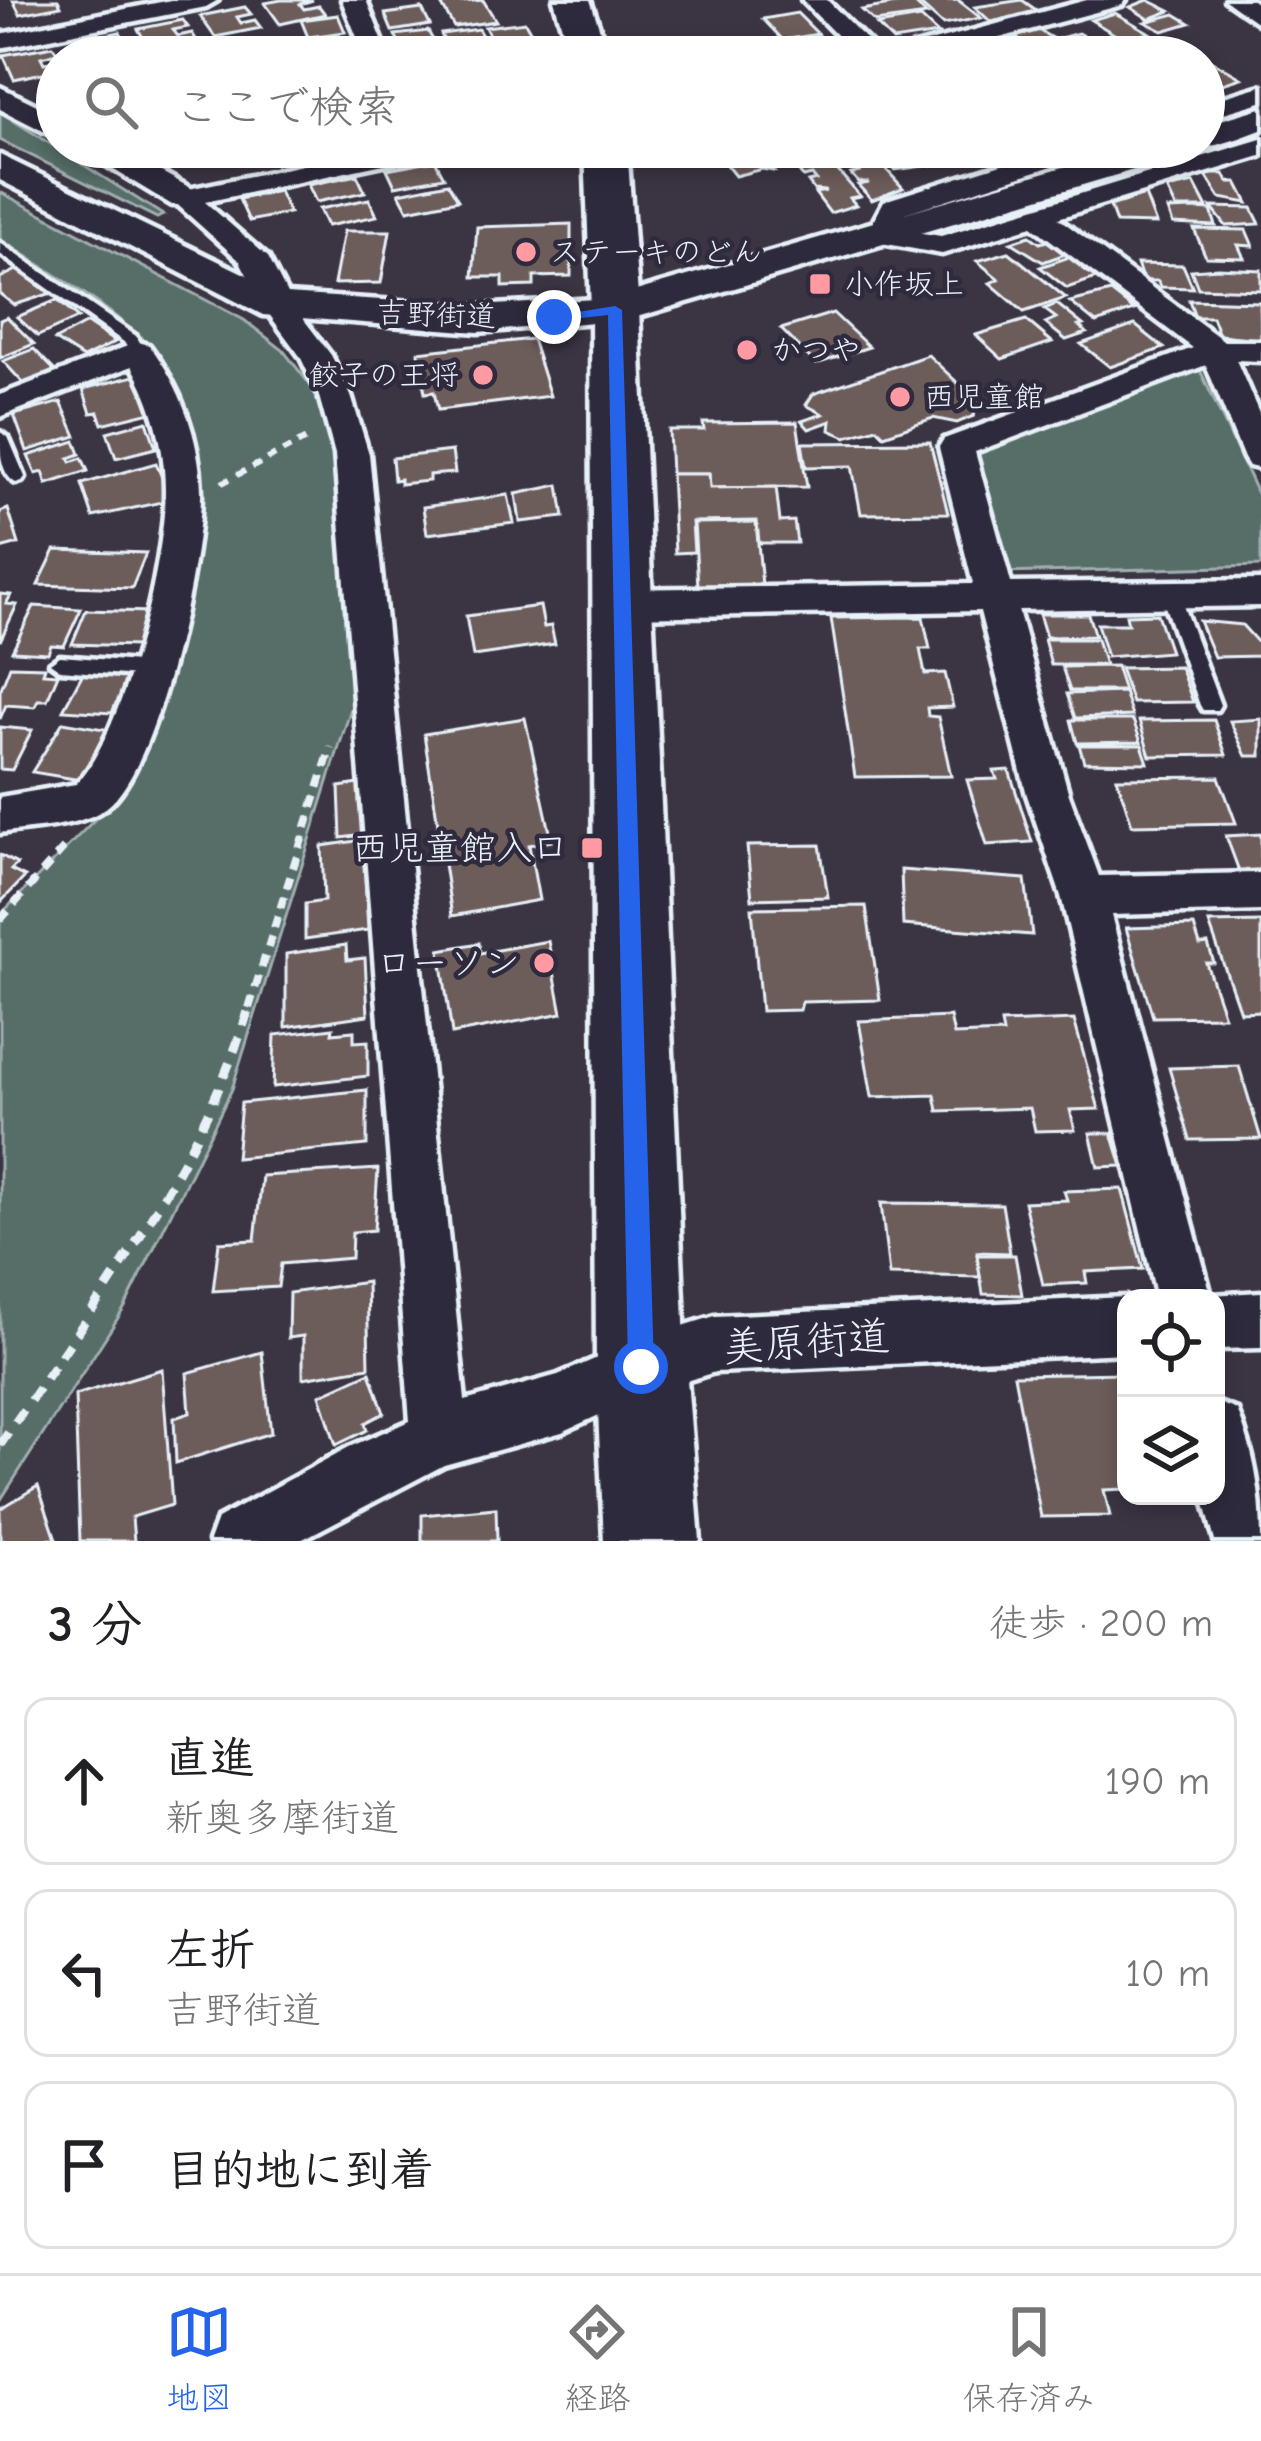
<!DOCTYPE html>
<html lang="ja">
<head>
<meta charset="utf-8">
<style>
  :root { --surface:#fff; --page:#f6f6f6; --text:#202124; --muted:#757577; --line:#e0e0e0; --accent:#2563eb }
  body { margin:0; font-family:"Comic Neue","Klee One",sans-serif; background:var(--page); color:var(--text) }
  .controls { position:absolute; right:36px; bottom:36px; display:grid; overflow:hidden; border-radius:24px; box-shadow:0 6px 18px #0003 }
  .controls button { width:108px; height:108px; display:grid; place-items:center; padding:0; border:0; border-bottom:3px solid var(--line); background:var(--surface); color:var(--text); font:60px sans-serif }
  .stop { position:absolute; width:36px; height:36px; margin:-27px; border:9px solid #2563eb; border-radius:50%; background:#fff }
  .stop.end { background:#2563eb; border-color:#fff; box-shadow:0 3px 12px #0008 }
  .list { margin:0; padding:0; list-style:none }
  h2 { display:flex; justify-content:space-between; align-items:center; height:156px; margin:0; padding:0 48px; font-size:51px }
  h2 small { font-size:39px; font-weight:400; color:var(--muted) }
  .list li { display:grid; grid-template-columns:78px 1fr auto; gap:36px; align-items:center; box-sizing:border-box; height:168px; margin:0 24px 24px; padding:0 24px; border:3px solid var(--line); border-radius:24px }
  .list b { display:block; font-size:45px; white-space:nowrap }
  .list p { margin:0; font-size:39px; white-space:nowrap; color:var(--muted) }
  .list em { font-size:39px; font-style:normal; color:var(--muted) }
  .icon { flex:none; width:66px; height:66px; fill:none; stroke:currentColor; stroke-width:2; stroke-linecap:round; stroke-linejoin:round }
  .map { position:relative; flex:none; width:1261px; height:1541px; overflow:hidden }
  .search { position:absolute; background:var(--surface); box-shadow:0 6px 18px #0003; left:36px; right:36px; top:36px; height:132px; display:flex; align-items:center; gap:30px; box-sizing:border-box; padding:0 42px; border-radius:66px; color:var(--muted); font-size:45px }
  .sheet { height:732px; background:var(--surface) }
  nav { display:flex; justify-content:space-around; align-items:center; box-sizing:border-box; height:168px; border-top:3px solid var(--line); background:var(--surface); font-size:33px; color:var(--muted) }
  nav a { display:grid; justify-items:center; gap:6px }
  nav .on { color:var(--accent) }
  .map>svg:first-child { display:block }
</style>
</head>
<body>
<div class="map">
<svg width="1261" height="1541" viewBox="0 0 1261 1541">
  <rect width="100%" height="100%" fill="#3b3443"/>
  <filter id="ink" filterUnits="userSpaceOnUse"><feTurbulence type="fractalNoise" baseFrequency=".00833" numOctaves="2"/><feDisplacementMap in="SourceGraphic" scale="24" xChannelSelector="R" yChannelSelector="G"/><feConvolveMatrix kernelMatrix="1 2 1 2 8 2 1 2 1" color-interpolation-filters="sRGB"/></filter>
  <g filter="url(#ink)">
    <g fill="#576d68" stroke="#a0afb0" stroke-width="3">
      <polygon points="0,112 163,215 157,218 0,140"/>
      <path d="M0 192 244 320 283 350 318 395 338 472 353 702 232 1089 125 1307 0 1501V915L120 794 178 639 173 384C141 319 59 279 0 239Z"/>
      <polygon points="1190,348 1261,502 1261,566 999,573 982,564 953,432"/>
    </g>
    <g fill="#6c5b5a" stroke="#e8f1f8" stroke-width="3">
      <polygon points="13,0 58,0 61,6 20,14"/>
      <polygon points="281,0 313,0 300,4 304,9 319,6 325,14 280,24 265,3"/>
      <polygon points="483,0 496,21 454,27 441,4"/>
      <polygon points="958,0 981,18 943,25 916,1"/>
      <polygon points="1022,0 1039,12 991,22 975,7"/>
      <polygon points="1148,0 1170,11 1149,19 1130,7"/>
      <polygon points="912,1 927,15 875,22 862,10"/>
      <polygon points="245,7 251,14 237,17 241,23 255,20 261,28 215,37 200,16"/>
      <polygon points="422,9 430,25 392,31 385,14"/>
      <polygon points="797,13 818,34 783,40 763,19"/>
      <polygon points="1115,13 1150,33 1124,40 1091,20"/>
      <polygon points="1175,14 1190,23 1163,31 1145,22"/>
      <polygon points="338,15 345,32 308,37 301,20"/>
      <polygon points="921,18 938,34 893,41 877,25"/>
      <polygon points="183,20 188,27 173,30 178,36 192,33 197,41 151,51 138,29"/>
      <polygon points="525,22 532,34 491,39 485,27"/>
      <polygon points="478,29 487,44 446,46 441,34"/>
      <polygon points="1038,30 1074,51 1082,54 1045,57 1013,36"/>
      <polygon points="428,31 436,46 403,51 395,35"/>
      <polygon points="120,32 125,40 109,44 112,49 127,46 132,54 80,57 72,42"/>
      <polygon points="1078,33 1094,42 1089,44 1098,49 1085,53 1060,38"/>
      <polygon points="820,37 828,45 843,43 853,52 850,57 830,53 793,57 781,43"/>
      <polygon points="1171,37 1241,78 1207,89 1204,57 1154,57 1137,47"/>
      <polygon points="1012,40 1036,57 992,57 982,48"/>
      <polygon points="777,44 789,57 751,57 745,49"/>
      <polygon points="53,46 57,53 41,57 44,63 57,61 57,70 14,79 3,55"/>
      <polygon points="712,147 765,147 780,166 770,168 773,171 762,169 735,176"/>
      <polygon points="778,147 817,147 860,196 850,198 856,205 830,213 815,193 826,191 814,190 808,182 816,180 812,175 803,177 797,169 805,167 801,162 792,163 785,156 794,154 790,149"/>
      <polygon points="866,147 903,188 872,200 858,185 869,183 858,182 851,174 859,172 855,167 846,169 839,161 848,160 843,154 834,156 828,148"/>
      <polygon points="874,147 938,147 953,162 895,170"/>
      <polygon points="435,160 444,177 395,186 387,169"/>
      <polygon points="1205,174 1224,174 1228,182 1237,182 1248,203 1220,198"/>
      <polygon points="357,175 365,192 316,202 308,185"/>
      <polygon points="448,183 458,200 408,210 399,193"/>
      <polygon points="1194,183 1207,208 1176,208 1167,189"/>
      <polygon points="279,191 289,213 249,221 239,199"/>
      <polygon points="1145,195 1156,224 1116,223 1110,206"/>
      <polygon points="369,199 377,216 327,226 319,209"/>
      <polygon points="1211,207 1252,208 1260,224 1226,226"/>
      <polygon points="1194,209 1211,210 1216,226 1173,224 1168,210"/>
      <polygon points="571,224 571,276 534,277 534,286 503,287 503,277 473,277 477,227"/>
      <polygon points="1194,229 1246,230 1253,246 1238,245 1244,258 1206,257"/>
      <polygon points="344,231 390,231 381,283 334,284"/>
      <polygon points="1030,236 1040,243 1050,240 1068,253 1043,262 1011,242"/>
      <polygon points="1009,252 1066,298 1024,312 990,283 999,279 977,261"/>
      <polygon points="1069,257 1078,261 1099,277 1067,288 1040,267"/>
      <polygon points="1137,264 1183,265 1193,288 1160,287 1158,281 1143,281"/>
      <polygon points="1218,268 1261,270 1261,290 1198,288 1191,270"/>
      <polygon points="19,269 52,293 14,305 0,294 0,278"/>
      <polygon points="1111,292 1134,310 1096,323 1070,302"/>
      <polygon points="57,300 78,318 38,336 17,317"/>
      <polygon points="1189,300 1260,302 1261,339 1219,335 1212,317 1195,317"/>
      <polygon points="1057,304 1083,325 1079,326 1087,333 1066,340 1045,323 1056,318 1044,309"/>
      <polygon points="833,313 869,347 816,364 781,329"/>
      <polygon points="7,317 34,344 0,358 0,320"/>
      <polygon points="1026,320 1052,342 1002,359 976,335"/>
      <polygon points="87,323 115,342 83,358 55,340"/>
      <polygon points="1135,325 1164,348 1110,367 1081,344"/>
      <polygon points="532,339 550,396 438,410 434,392 425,393 418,352"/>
      <polygon points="34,349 55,371 24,384 3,361"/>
      <polygon points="928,355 978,402 974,416 957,423 933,418 884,435 877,428 846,437 830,430 831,421 809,429 802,421 823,414 806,405 813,394"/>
      <polygon points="142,374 155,411 102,424 98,412 91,413 83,389"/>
      <polygon points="61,402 76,436 27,451 14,415"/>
      <polygon points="147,421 156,448 116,458 107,432"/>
      <polygon points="797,422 807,487 710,488 709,474 671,474 669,430 704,430 703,423"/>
      <polygon points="75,441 80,454 69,458 71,462 82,458 88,471 47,484 43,472 36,474 28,456"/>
      <polygon points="930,442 948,513 861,514 852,466 806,467 802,443"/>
      <polygon points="452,451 455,473 429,475 429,481 400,484 400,479 394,480 392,458"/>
      <polygon points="156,463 171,500 93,517 82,484"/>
      <polygon points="671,474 709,474 710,488 776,487 780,522 794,521 797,543 759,543 757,521 692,522 694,552 675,553"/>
      <polygon points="559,485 564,517 520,522 516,494"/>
      <polygon points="508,495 514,523 427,534 423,507"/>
      <polygon points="8,509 19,544 0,549 0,512"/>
      <polygon points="756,522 762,585 698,586 694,523"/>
      <polygon points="55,550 146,553 132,588 38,585"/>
      <polygon points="0,594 11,595 6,604 17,605 0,641"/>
      <polygon points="34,606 81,609 64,646 51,645 48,653 12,651"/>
      <polygon points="540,606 544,627 551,626 555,644 473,656 466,616"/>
      <polygon points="86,610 149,612 137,646 72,644"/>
      <polygon points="1039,614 1088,614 1095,636 1046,637"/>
      <polygon points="1157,614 1170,652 1107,657 1097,624 1128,624 1126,615"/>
      <polygon points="923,617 930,649 920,649 925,674 945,673 953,707 927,708 928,716 938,717 951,776 855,777 831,618"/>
      <polygon points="1199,621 1242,625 1261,646 1261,656 1214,657"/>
      <polygon points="1044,639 1097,639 1105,665 1051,665"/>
      <polygon points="10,666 45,667 43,673 58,674 47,700 38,700 35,707 6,705 0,719 0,691"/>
      <polygon points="1116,666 1124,691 1070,691 1062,667"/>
      <polygon points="1180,667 1193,702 1132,703 1120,668"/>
      <polygon points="83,673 135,676 124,704 116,703 112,713 63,710"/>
      <polygon points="1124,692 1132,716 1075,718 1067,694"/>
      <polygon points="525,718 552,841 529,845 539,900 452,916 424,734"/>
      <polygon points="1261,719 1261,756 1246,756 1230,721"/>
      <polygon points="1071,720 1133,720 1141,742 1077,743"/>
      <polygon points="1214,720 1226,755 1150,756 1139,721"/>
      <polygon points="63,722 116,731 87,781 32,772"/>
      <polygon points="0,727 32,730 12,770 0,769"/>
      <polygon points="1079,745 1142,745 1148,763 1084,762"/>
      <polygon points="1009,770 1032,842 987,845 967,780 997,779 994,771"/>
      <polygon points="1219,777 1236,823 1132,825 1117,778"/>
      <polygon points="359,784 363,835 341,838 339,787"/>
      <polygon points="1261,834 1261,870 1239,871 1226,836"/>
      <polygon points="363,840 368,930 305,939 305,904 324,901 322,846"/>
      <polygon points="820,845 828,897 752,899 747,846"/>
      <polygon points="0,855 17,864 11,870 25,877 0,903"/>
      <polygon points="901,870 1025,879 1032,935 903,925"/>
      <polygon points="866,906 880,1000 802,1002 800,1010 761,1011 752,908"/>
      <polygon points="1261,922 1261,1011 1240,1012 1209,923"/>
      <polygon points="1194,926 1200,945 1208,944 1214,963 1206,963 1224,1016 1153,1017 1126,928"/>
      <polygon points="548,941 562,1013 452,1034 440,950 479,943 480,953"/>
      <polygon points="346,945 347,960 365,958 368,1015 286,1027 286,954"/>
      <polygon points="950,1017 954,1035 1003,1033 1001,1023 1074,1020 1099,1109 1070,1110 1075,1130 1035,1131 1030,1108 938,1111 935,1095 872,1097 859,1021"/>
      <polygon points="333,1028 332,1033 354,1031 354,1042 368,1041 368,1076 273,1087 275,1035"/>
      <polygon points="1239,1066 1261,1139 1190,1140 1169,1068"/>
      <polygon points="367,1090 367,1145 236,1158 241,1103"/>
      <polygon points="1090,1133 1112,1133 1122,1166 1098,1167"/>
      <polygon points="378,1169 374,1230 352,1232 351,1258 281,1264 278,1287 213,1291 219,1242 255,1240 262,1176"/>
      <polygon points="1122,1189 1143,1269 1085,1272 1087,1283 1043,1285 1024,1202 1067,1200 1064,1191"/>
      <polygon points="881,1203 1002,1204 1010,1253 977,1252 980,1277 889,1275"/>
      <polygon points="977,1255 1015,1255 1022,1295 983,1294"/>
      <polygon points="367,1282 369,1367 303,1378 303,1336 288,1338 289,1293"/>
      <polygon points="262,1352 271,1433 176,1463 174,1418 190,1413 187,1373"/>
      <polygon points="162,1369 172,1505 132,1517 134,1541 80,1541 75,1395"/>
      <polygon points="370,1372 384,1413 365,1423 367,1430 336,1445 320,1395"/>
      <polygon points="1126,1373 1126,1489 1104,1490 1110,1516 1041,1517 1014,1375"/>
      <polygon points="38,1486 56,1539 0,1541 0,1509"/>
      <polygon points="496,1508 497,1541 422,1541 422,1515"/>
    </g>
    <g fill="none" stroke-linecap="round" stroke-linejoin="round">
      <g stroke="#e8f1f8" stroke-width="9">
        <g id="service">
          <polygon points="0,243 136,336 146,352 144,355 132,355 124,342 0,254"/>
          <path d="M0 432 8 437 25 477 22 481 16 483C0 474 0 449 0 432Z"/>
          <polygon points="1170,588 1179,595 1220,705 1217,710 1203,710 1200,705 1161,595"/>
          <polygon points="60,656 151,663 161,670 151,677 60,670 50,663"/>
        </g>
      </g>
      <g stroke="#e8f1f8" stroke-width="9">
        <g id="minor">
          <polygon points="171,0 218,0 206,7 0,48 0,34"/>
          <polygon points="342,0 366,0 389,57 365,57"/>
          <polygon points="802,0 827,0 884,57 858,57"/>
          <polygon points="1087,0 1126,0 1122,5 929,57 889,57 892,52"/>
          <polygon points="1225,0 1252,0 1261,7 1261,25"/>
          <polygon points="1261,86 1261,102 1204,119 1204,103"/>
          <polygon points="1261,139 1261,156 1058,218 1224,341 1261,341 1261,361 1236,360 1261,418 1261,469 1249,466 1244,458 1206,365 975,452 1011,583 1261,580 1261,606 1018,610 1069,795 1099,876 1261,873 1261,911 1111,915 1211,1295 1261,1292 1261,1348 1216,1349 1216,1298 1157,1298 1061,896 1027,795 980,611 622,617 609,613 603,603 609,593 622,589 973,584 939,447 944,439 1193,348 1032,226 942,254 870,241 866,235 884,201 1056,147 1097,147 1093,153 905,213 897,229 941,236"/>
          <polygon points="388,147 439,147 426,155 205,202 268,257 292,304 331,355 351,396 369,454 465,1401 558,1375 641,1339 715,1316 1126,1297 1126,1353 715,1372 647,1393 562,1432 444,1465 299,1541 209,1541 217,1519 349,1447 410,1421 335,454 319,396 300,356 263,306 240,261 170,198 184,190"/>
          <path d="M138 342 149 345C181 386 200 440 201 491 202 557 159 767 107 807 80 828 33 827 0 833V797L76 784C125 733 166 560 165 489 165 447 153 402 132 366L0 417V395Z"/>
          <path d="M1216 1402 1237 1410C1255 1454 1261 1494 1261 1541H1215L1203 1496H1216Z"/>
        </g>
      </g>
      <g stroke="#e8f1f8" stroke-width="9">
        <g id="tertiary">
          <polygon points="0,87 57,115 57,138 0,109"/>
          <polygon points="76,147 116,147 196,191 201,198 196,205 172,205"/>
        </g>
      </g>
      <g stroke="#e8f1f8" stroke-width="9">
        <g id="secondary">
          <path d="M1261 108V130C1242 137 1221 146 1201 147L1204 125Z"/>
          <polygon points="1132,147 1189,147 1184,155 630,319 478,332 263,315 0,180 0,155 286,294 478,306 612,298"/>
        </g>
      </g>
      <g stroke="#e8f1f8" stroke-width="9">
        <g id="primary">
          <polygon points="554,0 590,0 609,57 571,57"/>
          <polygon points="585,147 627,147 639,310 686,1367 700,1541 604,1541 596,1367 591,310"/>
        </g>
      </g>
      <polyline stroke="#e8f1f8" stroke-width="6" stroke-dasharray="9 8" stroke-linecap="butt" points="222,483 310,437"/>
      <g stroke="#e8f1f8" stroke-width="8" stroke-dasharray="12 9" stroke-linecap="butt">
        <polyline points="0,920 64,848"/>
        <polyline points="249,1008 331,747"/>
      </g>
      <path stroke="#e8f1f8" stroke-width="9" stroke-dasharray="15 12" stroke-linecap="butt" d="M0 1445C94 1306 200 1167 250 1005"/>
      <use href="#service" fill="#2f2a3d" fill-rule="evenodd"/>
      <use href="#minor" fill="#2f2a3d" fill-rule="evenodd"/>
      <use href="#tertiary" fill="#2f2a3d" fill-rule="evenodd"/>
      <use href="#secondary" fill="#2f2a3d" fill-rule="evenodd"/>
      <use href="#primary" fill="#2f2a3d" fill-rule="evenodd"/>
    </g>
  </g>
  <polygon fill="#2563eb" points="615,306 622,310 654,1367 650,1376 641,1380 632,1376 628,1367 608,315 554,321 547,317"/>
  <g fill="#ff9aa2" stroke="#2f2a3d" stroke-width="4.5">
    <circle cx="526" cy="252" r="12"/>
    <rect x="808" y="272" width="24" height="24" rx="6"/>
    <circle cx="747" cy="350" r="12"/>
    <circle cx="483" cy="375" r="12"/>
    <circle cx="900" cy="397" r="12"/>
    <rect x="580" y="836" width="24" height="24" rx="6"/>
    <circle cx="544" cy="963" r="12"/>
  </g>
  <g text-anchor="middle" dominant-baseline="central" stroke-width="9" stroke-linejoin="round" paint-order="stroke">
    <g font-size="30" fill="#e8f1f8" stroke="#2f2a3d" text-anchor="start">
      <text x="550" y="252">ステーキのどん</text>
      <text x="844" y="284">小作坂上</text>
      <text x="771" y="350">かつや</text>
      <text x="459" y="375" text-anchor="end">餃子の王将</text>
      <text x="924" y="397">西児童館</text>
    </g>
    <g font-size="30" fill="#e8f1f8" stroke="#2f2a3d">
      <text transform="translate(436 315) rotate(2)">吉野街道</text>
    </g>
    <g font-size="36" fill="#e8f1f8" stroke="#2f2a3d" text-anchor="end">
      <text x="568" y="848">西児童館入口</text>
      <text x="520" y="963">ローソン</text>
    </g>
    <g font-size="42" fill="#e8f1f8" stroke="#2f2a3d">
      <text transform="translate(806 1342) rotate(-4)">美原街道</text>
    </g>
  </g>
</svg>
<div class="controls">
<button><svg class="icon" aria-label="locate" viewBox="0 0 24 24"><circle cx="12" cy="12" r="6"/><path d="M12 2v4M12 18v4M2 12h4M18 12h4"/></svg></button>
<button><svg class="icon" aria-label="layers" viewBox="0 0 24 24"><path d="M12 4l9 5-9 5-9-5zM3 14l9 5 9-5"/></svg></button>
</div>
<div class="stop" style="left:641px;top:1367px"></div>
<div class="stop end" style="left:554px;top:317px"></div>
<div class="search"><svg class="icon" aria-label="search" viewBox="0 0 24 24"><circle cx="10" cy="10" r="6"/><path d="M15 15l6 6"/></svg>ここで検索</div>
</div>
<section class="sheet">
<h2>3 分<small>徒歩 · 200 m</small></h2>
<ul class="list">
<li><svg class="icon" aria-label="ahead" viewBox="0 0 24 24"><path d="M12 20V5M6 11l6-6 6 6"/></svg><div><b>直進</b><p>新奥多摩街道</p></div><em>190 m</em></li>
<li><svg class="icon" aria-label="left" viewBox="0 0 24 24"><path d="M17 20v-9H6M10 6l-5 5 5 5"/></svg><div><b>左折</b><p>吉野街道</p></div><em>10 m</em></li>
<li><svg class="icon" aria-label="arrive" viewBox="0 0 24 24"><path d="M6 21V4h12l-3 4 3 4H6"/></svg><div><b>目的地に到着</b></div></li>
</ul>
</section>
<nav>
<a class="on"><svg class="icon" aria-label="map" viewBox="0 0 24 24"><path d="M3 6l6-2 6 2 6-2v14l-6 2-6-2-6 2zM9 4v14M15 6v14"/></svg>地図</a>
<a><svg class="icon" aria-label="directions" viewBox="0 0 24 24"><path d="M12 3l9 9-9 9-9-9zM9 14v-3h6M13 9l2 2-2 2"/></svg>経路</a>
<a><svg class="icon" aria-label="saved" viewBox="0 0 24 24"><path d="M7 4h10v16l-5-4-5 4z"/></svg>保存済み</a>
</nav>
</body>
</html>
